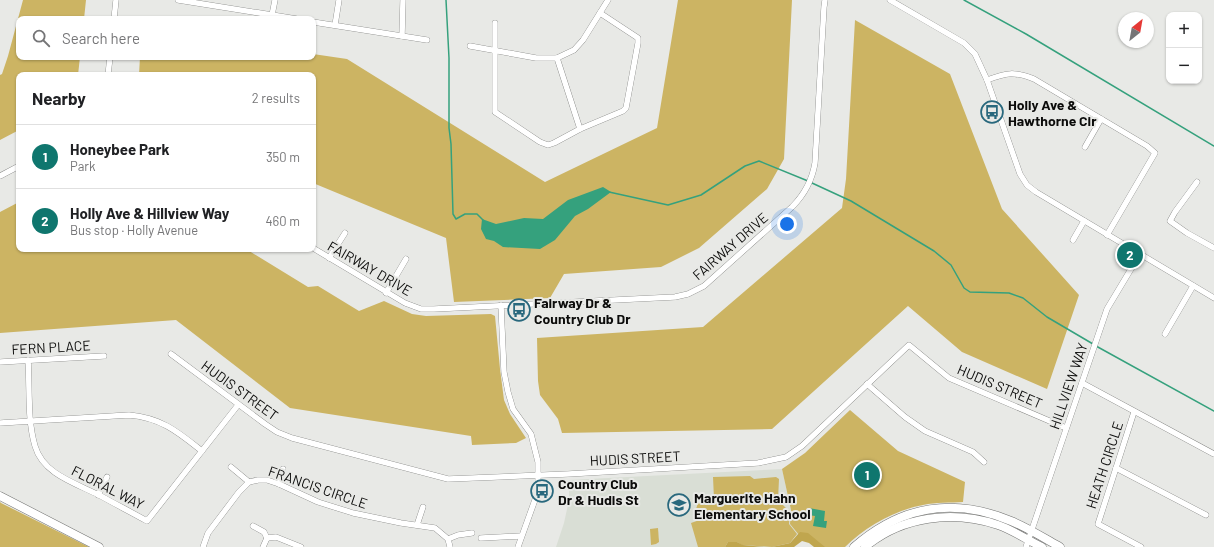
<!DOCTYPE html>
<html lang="en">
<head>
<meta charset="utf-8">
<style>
  :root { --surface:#fff; --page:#f2f2f2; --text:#202124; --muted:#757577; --line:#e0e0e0; --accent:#0f766e }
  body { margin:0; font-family:Barlow,sans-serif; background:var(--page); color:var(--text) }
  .controls { position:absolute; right:12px; top:12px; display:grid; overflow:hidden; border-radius:8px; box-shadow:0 1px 3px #0004 }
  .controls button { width:36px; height:36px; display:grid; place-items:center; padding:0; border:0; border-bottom:1px solid var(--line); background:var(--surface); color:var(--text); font:20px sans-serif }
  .compass { position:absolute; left:1118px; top:12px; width:36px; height:36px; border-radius:50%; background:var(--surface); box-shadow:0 1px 3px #0004; rotate:31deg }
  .you { position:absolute; left:787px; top:224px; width:14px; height:14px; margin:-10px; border:3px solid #fff; border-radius:50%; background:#1a73e8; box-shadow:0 0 0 6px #1a73e833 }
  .badge { display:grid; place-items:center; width:26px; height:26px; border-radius:50%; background:var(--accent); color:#fff; font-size:13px; font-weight:700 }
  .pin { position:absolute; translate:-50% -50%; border:2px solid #fff; box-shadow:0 1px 4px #0006 }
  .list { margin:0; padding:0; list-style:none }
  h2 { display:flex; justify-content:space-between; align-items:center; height:52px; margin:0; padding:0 16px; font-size:17px }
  h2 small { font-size:13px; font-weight:400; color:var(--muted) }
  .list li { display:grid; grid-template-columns:26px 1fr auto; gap:12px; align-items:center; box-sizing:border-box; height:64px; padding:0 16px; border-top:1px solid var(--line) }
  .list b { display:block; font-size:15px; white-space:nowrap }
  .list p { margin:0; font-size:13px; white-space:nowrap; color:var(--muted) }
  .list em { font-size:13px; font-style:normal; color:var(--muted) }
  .icon { flex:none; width:22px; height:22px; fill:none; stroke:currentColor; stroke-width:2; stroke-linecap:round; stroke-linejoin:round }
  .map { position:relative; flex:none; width:1214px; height:547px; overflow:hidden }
  .search { position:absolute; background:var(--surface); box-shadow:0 1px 3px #0004; left:16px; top:16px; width:300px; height:44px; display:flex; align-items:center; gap:10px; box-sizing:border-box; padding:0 14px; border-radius:8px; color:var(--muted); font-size:15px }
  .panel { position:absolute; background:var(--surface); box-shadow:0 1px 3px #0004; left:16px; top:72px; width:300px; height:180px; border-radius:8px }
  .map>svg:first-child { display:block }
</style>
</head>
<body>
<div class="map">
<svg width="1214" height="547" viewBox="0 0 1214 547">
  <rect width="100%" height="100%" fill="#e8e9e6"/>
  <polygon fill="#d9ded5" points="782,469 791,510 790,524 799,535 776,547 556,547 564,523 569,500 569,480"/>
  <g fill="#ccb463">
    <polygon points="23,0 86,0 84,19 19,19 19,57 80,57 78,75 19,75 19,130 0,140 0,75 2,74 8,56"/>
    <polygon points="678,0 792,0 784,159 767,189 699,248 661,267 564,274 550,298 454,302 446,238 313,183 313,75 139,75 140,57 313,57 313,54 347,59 545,182 657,128"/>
    <polygon points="855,20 950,74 1002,209 1079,295 1047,389 962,352 908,306 772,429 562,433 558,419 540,395 538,381 537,338 703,327 842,208 846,179"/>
    <polygon points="19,202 19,249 246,249 308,287 318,286 359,311 384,301 412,314 426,316 491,314 495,316 500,369 504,400 510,414 526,438 516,443 472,445 471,436 290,408 176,320 0,333 0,212"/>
    <path d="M850 410 898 451 965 482 963 502C950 503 936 502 923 505 895 510 865 527 845 547H822L799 535 790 524 791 510 782 469 805 453Z"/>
    <polygon points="750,476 754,479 776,477 779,479 778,500 790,512 789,524 797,534 790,543 772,547 742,545 737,542 728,542 725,547 698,547 691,523 708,517 704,508 696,509 698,503 711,502 714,499 713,477"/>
    <polygon points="0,502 1,503 89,547 0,547"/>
    <polygon points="658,528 659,542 656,544 651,545 650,529"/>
  </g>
  <g fill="#c0a64e">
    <polygon points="800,532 808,533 825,547 814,547 809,543 802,541 794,547 772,547 790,543"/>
    <polygon points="728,542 737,542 743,545 764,547 725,547"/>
  </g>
  <g fill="#35a17d">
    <polygon points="603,187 611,192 588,209 575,216 555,240 540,249 503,247 494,241 486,239 481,229 482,219 496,224 524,218 543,219 568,200"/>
    <polygon points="809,508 825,511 824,521 827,521 826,528 813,526 815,516 808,515"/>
  </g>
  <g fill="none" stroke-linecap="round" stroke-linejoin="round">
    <g stroke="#35a17d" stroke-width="1.5">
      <polyline points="446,0 449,58 449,128 451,144 453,214 456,219 465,214 477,214 484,221"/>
      <polyline points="964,0 1026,34 1214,146"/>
      <polyline points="812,183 851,201 934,251 951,265 964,288 970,292 1009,293 1023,298 1047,317 1093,344"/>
      <polyline points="609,192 668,205 701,195 745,166 759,161 808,181"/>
      <polyline points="1096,346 1214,411"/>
    </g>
    <g stroke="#70716f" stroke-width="6">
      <g id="street">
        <polyline points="178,0 297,19"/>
        <polyline points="890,0 964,43 975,54 987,80 1020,174 1027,185 1036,192 1214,298"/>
        <polyline points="272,15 275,0"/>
        <polyline points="114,19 116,0"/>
        <polyline points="313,22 427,40"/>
        <polyline points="495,23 495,112 540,142 548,145 554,143 580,129 623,111 626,108 638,43 638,38 600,13"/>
        <polyline points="335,25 339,0"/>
        <polyline points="402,36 403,0"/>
        <polyline points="470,46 536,58 557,58 574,50 583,40 608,0"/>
        <polyline points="557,58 580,129"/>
        <polyline points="108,75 110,57"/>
        <path d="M987 80C1006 73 1014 71 1034 79L1147 146 1155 153 1107 235"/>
        <polyline points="1085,147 1101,119"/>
        <polyline points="0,176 19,166"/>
        <polyline points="1197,182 1175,212 1170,221 1187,233 1214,248"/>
        <polyline points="1073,240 1084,221"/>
        <path d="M313 248 405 303 421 309H434L675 297 688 294 704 286 792 207C805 194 812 181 815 163L824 7 825 0"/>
        <polyline points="329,258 345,233"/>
        <polyline points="386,293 406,259"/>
        <polyline points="501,305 504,372 508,392 513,409 531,434 538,462 538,486 536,497 518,547"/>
        <polyline points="1165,334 1193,286"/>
        <polyline points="171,354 265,424 277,432 292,438 448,479 568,474 758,463 786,457 802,446 909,345 949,378 1066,428"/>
        <path d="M28 360C30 388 27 419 35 446 43 474 75 483 99 495 115 504 131 512 147 521L238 405"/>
        <polyline points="0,362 104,356"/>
        <polyline points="1082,383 1214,454"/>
        <polyline points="867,384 905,417 925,431 973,452 984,462"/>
        <polyline points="1134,412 1098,524 1141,547"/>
        <path d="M0 423 129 415C162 418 178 432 202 451"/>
        <polyline points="231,467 249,482"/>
        <polyline points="1116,468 1206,515"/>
        <polyline points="279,484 283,469"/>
        <polyline points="98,495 107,477"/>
        <polyline points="417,525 423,507"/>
        <polyline points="253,526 264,532 267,538"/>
        <polyline points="267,538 276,537 301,547"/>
        <polyline points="481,538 521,536"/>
        <polyline points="448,539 458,535 472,533"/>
        <polyline points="203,547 208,533 239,492 249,482 258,480 267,480 279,484 318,502 353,513 401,523 435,528 448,539 450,547"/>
        <polyline points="263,547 267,538"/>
        <polyline points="1026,547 1107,309 1140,254"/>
      </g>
    </g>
    <g stroke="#70716f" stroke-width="9">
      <g id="secondary">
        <polyline points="0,496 99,547"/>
        <path d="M854 547C901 506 954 497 1011 521 1028 528 1044 538 1060 547"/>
        <path d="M865 547C902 516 953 510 998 525 1013 530 1027 540 1042 547"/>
      </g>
    </g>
    <use href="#street" stroke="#fff" stroke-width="5.5"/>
    <use href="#secondary" stroke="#fff" stroke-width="8"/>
  </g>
  <defs>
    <g id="bus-ring" transform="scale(1.15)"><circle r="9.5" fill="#e8e9e6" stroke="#29687d" stroke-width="1.5"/><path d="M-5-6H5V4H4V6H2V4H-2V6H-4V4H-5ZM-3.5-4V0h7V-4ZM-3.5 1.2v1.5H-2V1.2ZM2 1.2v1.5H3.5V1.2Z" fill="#29687d"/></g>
    <g id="school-ring" transform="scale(1.15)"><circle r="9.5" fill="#e8e9e6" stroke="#29687d" stroke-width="1.5"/><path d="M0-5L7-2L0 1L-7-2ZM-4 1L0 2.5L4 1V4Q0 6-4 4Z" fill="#29687d"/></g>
  </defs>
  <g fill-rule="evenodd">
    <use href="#bus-ring" x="992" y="112"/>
    <use href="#bus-ring" x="519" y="310"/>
    <use href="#bus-ring" x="542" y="491"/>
    <use href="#school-ring" x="679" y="505"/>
  </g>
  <g text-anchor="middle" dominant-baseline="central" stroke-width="4" stroke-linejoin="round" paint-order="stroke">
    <g font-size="14" font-weight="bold" fill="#0c0c0b" stroke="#e8e9e6" text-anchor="start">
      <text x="1008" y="104">Holly Ave &amp;<tspan x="1008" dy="16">Hawthorne Cir</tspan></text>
      <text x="534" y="302">Fairway Dr &amp;<tspan x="534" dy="16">Country Club Dr</tspan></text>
      <text x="558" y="483">Country Club<tspan x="558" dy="16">Dr &amp; Hudis St</tspan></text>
      <text x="694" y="497">Marguerite Hahn<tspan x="694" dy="16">Elementary School</tspan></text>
    </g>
    <g font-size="14" fill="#0c0c0b" stroke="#e8e9e6">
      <text transform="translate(730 246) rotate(-41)">FAIRWAY DRIVE</text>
      <text transform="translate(370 268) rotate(30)">FAIRWAY DRIVE</text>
      <text transform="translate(51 347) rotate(-3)">FERN PLACE</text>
      <text transform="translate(1000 386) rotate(23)">HUDIS STREET</text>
      <text transform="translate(1068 386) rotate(-71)">HILLVIEW WAY</text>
      <text transform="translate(240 390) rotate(36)">HUDIS STREET</text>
      <text transform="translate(635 458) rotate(-3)">HUDIS STREET</text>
      <text transform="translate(1104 465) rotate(-72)">HEATH CIRCLE</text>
      <text transform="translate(108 487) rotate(27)">FLORAL WAY</text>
      <text transform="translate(318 487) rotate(19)">FRANCIS CIRCLE</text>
    </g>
  </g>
</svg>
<div class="controls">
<button>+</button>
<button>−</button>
</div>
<svg class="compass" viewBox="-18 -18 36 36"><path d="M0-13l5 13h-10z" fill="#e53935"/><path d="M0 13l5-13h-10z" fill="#757577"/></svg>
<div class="you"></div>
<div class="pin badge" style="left:867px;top:475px">1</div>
<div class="pin badge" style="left:1130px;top:255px">2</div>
<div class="search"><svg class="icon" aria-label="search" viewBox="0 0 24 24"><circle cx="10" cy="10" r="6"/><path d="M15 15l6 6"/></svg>Search here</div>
<section class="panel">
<h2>Nearby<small>2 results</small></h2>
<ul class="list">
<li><span class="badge">1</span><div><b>Honeybee Park</b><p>Park</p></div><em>350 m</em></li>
<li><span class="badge">2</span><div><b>Holly Ave &amp; Hillview Way</b><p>Bus stop · Holly Avenue</p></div><em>460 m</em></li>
</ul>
</section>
</div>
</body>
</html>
